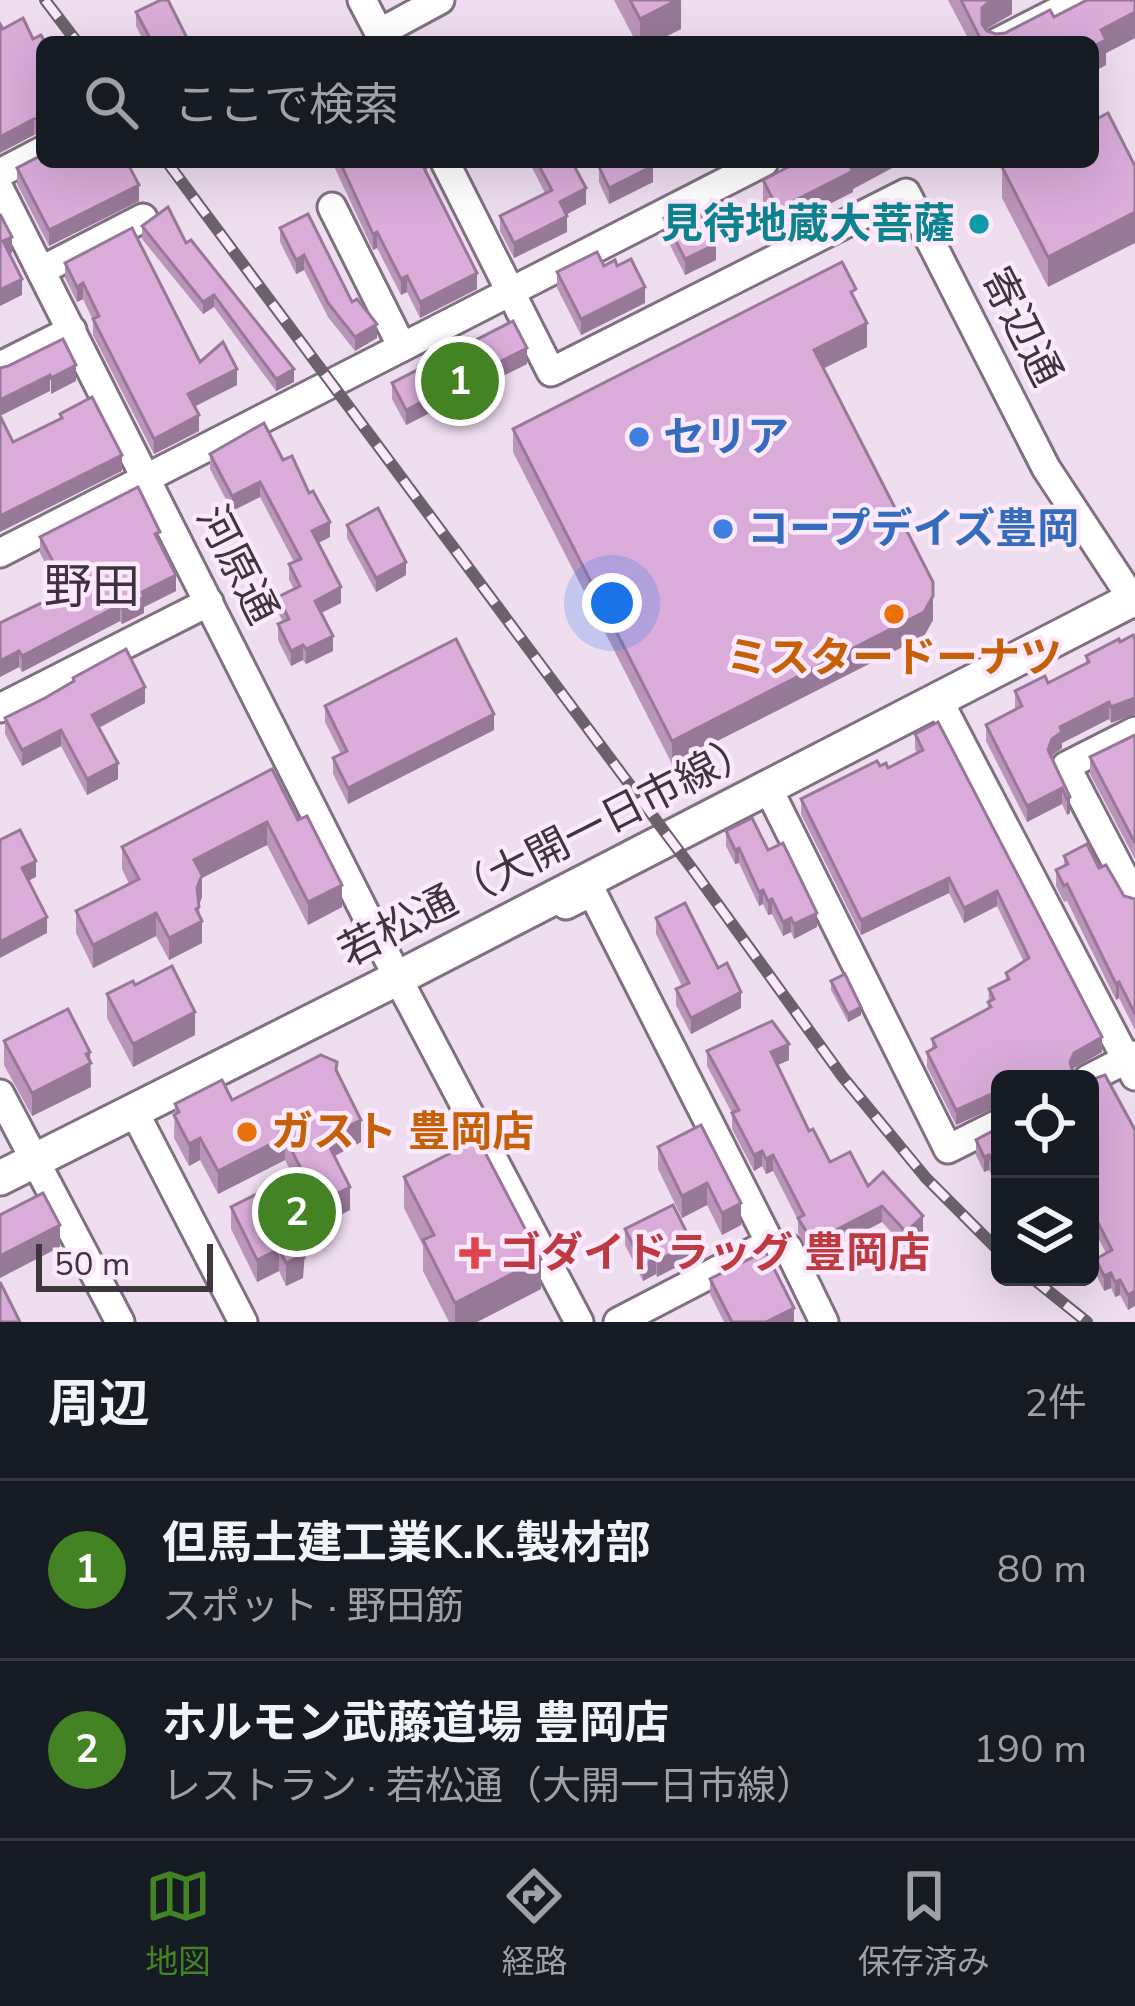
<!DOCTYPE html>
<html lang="ja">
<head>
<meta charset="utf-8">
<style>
  :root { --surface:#171b24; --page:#242831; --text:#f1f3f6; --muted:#9ea1a6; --line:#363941; --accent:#438324 }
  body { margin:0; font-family:"Nunito Sans","Noto Sans JP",sans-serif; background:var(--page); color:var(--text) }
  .controls { position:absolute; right:36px; bottom:36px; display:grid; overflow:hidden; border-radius:18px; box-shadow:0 12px 48px #0002 }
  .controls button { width:108px; height:108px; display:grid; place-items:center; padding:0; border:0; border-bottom:3px solid var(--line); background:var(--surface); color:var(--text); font:60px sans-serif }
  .scale { position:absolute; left:36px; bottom:30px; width:177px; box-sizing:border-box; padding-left:12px; border:6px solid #3d363d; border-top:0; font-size:33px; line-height:42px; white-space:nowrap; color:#3d363d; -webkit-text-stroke:9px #fce9fc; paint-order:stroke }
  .you { position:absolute; left:612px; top:603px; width:42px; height:42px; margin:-30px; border:9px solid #fff; border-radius:50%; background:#1a73e8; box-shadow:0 0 0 18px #1a73e833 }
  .badge { display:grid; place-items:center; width:78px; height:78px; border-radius:50%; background:var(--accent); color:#fff; font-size:39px; font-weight:700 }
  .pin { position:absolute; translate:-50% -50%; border:6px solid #fff; box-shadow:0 3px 12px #0006 }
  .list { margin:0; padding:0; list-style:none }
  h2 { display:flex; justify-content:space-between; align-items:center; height:156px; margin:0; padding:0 48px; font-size:51px }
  h2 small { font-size:39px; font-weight:400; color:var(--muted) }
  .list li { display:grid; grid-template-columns:78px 1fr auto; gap:36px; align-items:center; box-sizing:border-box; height:180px; padding:0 48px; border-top:3px solid var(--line) }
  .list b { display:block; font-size:45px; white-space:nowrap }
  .list p { margin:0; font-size:39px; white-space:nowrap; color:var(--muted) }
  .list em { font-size:39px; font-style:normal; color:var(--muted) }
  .icon { flex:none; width:66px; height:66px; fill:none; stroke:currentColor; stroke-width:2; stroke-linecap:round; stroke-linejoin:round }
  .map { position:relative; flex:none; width:1135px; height:1322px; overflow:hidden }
  .search { position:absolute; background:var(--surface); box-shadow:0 12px 48px #0002; left:36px; right:36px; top:36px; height:132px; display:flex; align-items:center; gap:30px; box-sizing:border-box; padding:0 42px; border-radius:18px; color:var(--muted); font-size:45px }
  .sheet { height:516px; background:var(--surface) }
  nav { display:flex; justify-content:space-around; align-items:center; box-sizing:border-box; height:168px; border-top:3px solid var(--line); background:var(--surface); font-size:33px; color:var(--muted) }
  nav a { display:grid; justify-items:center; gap:6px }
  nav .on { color:var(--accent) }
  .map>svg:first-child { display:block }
</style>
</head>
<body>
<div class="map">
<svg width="1135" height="1322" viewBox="0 0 1135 1322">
  <rect width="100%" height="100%" fill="#eedcef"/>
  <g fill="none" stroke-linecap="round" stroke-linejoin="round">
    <g stroke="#817081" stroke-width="33">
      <g id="minor">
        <polyline points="362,0 384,42"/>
        <polyline points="379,33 440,0"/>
        <polyline points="998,42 1080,0"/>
        <polyline points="445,162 551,372 906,193 1046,468 1135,603"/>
        <polyline points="0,173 42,151"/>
        <polyline points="0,190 405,992 579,1322"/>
        <polyline points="332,207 402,347"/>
        <polyline points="42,270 143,218"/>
        <polyline points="0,366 72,330"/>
        <polyline points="0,553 764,162"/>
        <polyline points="938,699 1135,1076"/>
        <polyline points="0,708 209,602"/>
        <polyline points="1135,731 1066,766 1135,898"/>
        <polyline points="768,788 948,1149 1000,1123"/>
        <polyline points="566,905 592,892 770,1243 788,1248 824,1322"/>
        <polyline points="1088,1079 1135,1055"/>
        <polyline points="0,1094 120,1322"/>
        <polyline points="134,1111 243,1322"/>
        <polyline points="618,1322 770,1243"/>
      </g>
    </g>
    <g stroke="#817081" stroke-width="39">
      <polyline id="tertiary" points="0,1178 398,978 1135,598"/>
    </g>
    <use href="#minor" stroke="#fff" stroke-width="27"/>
    <use href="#tertiary" stroke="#fff" stroke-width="33"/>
    <g stroke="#6a616b" stroke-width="12">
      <g id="rail">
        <polyline points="45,0 77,42"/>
        <polyline points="167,162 696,874 842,1076 926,1178 1000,1252"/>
        <polyline points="1031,1277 1087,1322"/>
      </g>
    </g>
    <use href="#rail" stroke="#fce9fc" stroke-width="8" stroke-dasharray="22" stroke-linecap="butt"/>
  </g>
  <g fill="#bb94bb">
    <polygon points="614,0 681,0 681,29 655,42 636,42"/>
    <polygon points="948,0 1012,0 1012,14 986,30 996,34 1005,33 1050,10 1054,17 1087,0 1135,0 1135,38 1106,53 1106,65 1093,72 1093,42 970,42"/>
    <polygon points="170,3 189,42 144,42 136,26 136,12"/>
    <polygon points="3,29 42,42 42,134 34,135"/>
    <polygon points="332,162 428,162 426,164 427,175 477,289 420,318 407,292 401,295 377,248 373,250"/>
    <polygon points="529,162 572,162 586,204 566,214 567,232 514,258 500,231 500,216 545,193"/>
    <polygon points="892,162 892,168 853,189 853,192 778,230 763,201 763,180"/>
    <polygon points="1093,162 1048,287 1002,198 1002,167"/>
    <polygon points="599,167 653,182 609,204 599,182"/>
    <polygon points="17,168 139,201 49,246 17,184"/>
    <polygon points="664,218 716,260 685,275 664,233"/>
    <polygon points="142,226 186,243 294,382 276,391 214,307 203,314 142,239"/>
    <polygon points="280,228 352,302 377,338 355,351 328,317 304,270 296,274 280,242"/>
    <polygon points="65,263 200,362 237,385 194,406 199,431 154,454 93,335 93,320 83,299 77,302 65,278"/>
    <polygon points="604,266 645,303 581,335 557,288 557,272"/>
    <polygon points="856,301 867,347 824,368 933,620 924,636 672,764 513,452 513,429"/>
    <polygon points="527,364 406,425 392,399 392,383"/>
    <polygon points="210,454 283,460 330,537 318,543 341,603 321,613 333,651 306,664 303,660 291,666 278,640 278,624 283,622 278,612 278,597 294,589 289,580 289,564 294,562 260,497 232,511 210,469"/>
    <polygon points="347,525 406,575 376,592 347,538"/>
    <polygon points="40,537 160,545 176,591 144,607 144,613 122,624 120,621 22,672 19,667 0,677 0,623 61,593 40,553"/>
    <polygon points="1119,639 1111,723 1109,719 1062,743 1062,748 1051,757 1070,797 1070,813 1067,815 1062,804 1027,822 986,741 986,725 1015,709 1015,691 1048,683 1086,664 1086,656"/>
    <polygon points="73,678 145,703 99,728 118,779 87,795 61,746 22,766 5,734 5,718 73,682"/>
    <polygon points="325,706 494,730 348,804 333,774 333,758 341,754 325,722"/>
    <polygon points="915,734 1102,1052 1074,1068 1073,1073 1000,1079 1000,1105 956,1125 927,1067 927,1052 932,1049 932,1039 988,1009 989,989 1006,980 1006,973 1024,962 997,906 964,923 949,893 861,935 801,814 801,799 880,766 888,768 917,753 915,749"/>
    <polygon points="1135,735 1135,859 1090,774 1090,757"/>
    <polygon points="272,769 342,907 308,925 267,845 202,878 202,897 199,905 202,943 169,960 156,936 93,968 76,933 76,911 129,884 122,869 122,847"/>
    <polygon points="726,831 768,850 817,927 794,939 791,932 783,936 772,914 768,915 763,904 759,906 739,863 735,864 726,846"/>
    <polygon points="1064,856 1099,868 1124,896 1135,899 1135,1030 1119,998 1116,1000 1067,901 1064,902 1056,886 1056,870 1064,866"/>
    <polygon points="656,918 718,968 741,1008 691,1034 676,1005 676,989 682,986 656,934"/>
    <polygon points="831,981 861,1015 848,1022 831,990"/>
    <polygon points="135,985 195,1035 133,1067 107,1018 107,994"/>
    <polygon points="4,1041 90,1052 91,1087 32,1116 4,1065"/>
    <polygon points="707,1051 789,1060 777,1065 809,1131 830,1162 868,1186 923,1232 906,1248 882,1222 813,1257 798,1233 798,1220 773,1171 766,1174 762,1166 754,1171 732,1129 732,1113 707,1066"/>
    <polygon points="337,1073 361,1142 334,1156 350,1210 304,1233 306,1259 303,1260 303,1278 286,1286 279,1271 257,1282 231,1229 231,1207 293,1176 285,1160 218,1194 200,1160 189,1166 174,1138 175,1104 232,1100"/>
    <polygon points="1090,1080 1135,1130 1128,1310 1120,1295 1115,1297 1111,1288 1104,1291 1096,1274 1096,1259 1106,1253 1092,1226 1090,1227"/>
    <polygon points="1000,1127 1000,1192 989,1170 984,1172 976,1155 976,1140"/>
    <polygon points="658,1147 741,1203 741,1225 722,1235 707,1205 682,1218 658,1169"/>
    <polygon points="404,1177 541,1289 477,1322 449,1322 423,1271 423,1246 404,1208"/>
    <polygon points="625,1229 692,1259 657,1277 656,1274 643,1281 625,1245"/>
    <polygon points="710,1279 794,1322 724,1322 710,1294"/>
  </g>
  <g fill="#987899">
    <polygon points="677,0 681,0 681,29 655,42 640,42 640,19"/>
    <polygon points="991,0 1012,0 1012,14 990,26 982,33 982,8"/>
    <polygon points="1135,12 1135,38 1106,53 1106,65 1093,72 1093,46 1101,30"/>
    <polygon points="34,119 34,135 0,153 0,137"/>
    <polygon points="864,162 892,162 892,168 853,189 853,192 778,230 778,209"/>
    <polygon points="653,166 653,182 609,204 609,188"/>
    <polygon points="139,185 139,201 49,246 49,230"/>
    <polygon points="586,188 586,204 560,218 560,202"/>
    <polygon points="1135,212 1135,243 1048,287 1048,257"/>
    <polygon points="567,216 567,232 514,258 514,243"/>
    <polygon points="377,232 377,248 373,250 373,234"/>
    <polygon points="12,237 12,253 3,257 3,241"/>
    <polygon points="716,244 716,260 685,275 685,259"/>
    <polygon points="304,255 304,270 296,274 296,260"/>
    <polygon points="477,273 477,289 420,318 420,302"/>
    <polygon points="407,276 407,292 401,295 401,279"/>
    <polygon points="22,279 22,295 0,306 0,290"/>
    <polygon points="83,283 83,299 77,302 77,287"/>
    <polygon points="645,287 645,303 581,335 581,319"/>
    <polygon points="214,295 214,307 203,314 203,302"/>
    <polygon points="867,323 867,347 814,373 814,350"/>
    <polygon points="377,324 377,338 355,351 355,337"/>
    <polygon points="527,348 527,364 406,425 406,410"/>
    <polygon points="76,365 76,381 51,394 51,378"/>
    <polygon points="237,369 237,385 188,410 188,394"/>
    <polygon points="294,369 294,382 276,391 276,379"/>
    <polygon points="50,375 50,391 0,416 0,400"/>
    <polygon points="199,415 199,431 154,454 154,439"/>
    <polygon points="122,455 122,471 0,532 0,516"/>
    <polygon points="260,482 260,497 232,511 232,496"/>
    <polygon points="330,522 330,537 312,546 312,531"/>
    <polygon points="406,562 406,575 376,592 376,578"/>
    <polygon points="176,575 176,591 144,607 144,613 122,624 122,608 142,592"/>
    <polygon points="341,587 341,603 315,616 315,601"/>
    <polygon points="933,596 933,620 924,636 672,764 672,741"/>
    <polygon points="120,605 120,621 22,672 22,656"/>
    <polygon points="333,636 333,651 306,664 306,649"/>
    <polygon points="303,645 303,660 291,666 291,651"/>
    <polygon points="19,651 19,667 0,677 0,661"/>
    <polygon points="145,687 145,703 92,731 92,715"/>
    <polygon points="1135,698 1135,714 1111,723 1111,707"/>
    <polygon points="1109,702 1109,719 1062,743 1062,748 1052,755 1048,766 1048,750 1052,739 1060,727"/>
    <polygon points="494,714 494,730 348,804 348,788"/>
    <polygon points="61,730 61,746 22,766 22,750"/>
    <polygon points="118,763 118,779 87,795 87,779"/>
    <polygon points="1062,788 1062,804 1027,822 1027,806"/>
    <polygon points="1070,797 1070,813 1067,815 1067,799"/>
    <polygon points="267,822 267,845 202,878 202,897 198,908 199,922 202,921 202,943 169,960 169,938 194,860"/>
    <polygon points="739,848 739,863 735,864 735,850"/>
    <polygon points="36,861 36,877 22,884 22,868"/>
    <polygon points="949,878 949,893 861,935 861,920"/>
    <polygon points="342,885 342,907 308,925 308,902"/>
    <polygon points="763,890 763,904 759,906 759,892"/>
    <polygon points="997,891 997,906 964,923 964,908"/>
    <polygon points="772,899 772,914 768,915 768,901"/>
    <polygon points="156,913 156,936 93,968 93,945"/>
    <polygon points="817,913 817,927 794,939 794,924"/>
    <polygon points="47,917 47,933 0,958 0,942"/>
    <polygon points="791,918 791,932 783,936 783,922"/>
    <polygon points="1119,982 1119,998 1116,1000 1116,984"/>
    <polygon points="741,992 741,1008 691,1034 691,1018"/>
    <polygon points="861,1007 861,1015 848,1022 848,1014"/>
    <polygon points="195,1012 195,1035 133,1067 133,1044"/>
    <polygon points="1102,1037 1102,1052 1074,1068 1070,1077 1070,1062 1074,1053"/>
    <polygon points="789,1044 789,1060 771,1068 771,1052"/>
    <polygon points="90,1052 91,1087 32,1116 32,1093"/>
    <polygon points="1000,1090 1000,1105 956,1125 956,1110"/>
    <polygon points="361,1120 361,1142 325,1161 325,1138"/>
    <polygon points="285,1137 285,1160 218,1194 218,1171"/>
    <polygon points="200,1138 200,1160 189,1166 189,1144"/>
    <polygon points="762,1151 762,1166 754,1171 754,1155"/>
    <polygon points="773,1155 773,1171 766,1174 766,1159"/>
    <polygon points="989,1155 989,1170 984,1172 984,1157"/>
    <polygon points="707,1183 707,1205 682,1218 682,1196"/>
    <polygon points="350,1187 350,1210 295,1237 295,1215"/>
    <polygon points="741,1203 741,1225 722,1235 722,1213"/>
    <polygon points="882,1206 882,1222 813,1257 813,1242"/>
    <polygon points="923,1216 923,1232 906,1248 906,1232"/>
    <polygon points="60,1225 60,1247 0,1278 0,1256"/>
    <polygon points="306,1237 303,1278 286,1286 286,1263 296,1241"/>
    <polygon points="692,1243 692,1259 657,1277 657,1261"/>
    <polygon points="279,1249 279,1271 257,1282 257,1260"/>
    <polygon points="656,1258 656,1274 643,1281 643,1265"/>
    <polygon points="541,1259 541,1289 477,1322 455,1322 455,1303"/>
    <polygon points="1111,1273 1111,1288 1104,1291 1104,1276"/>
    <polygon points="1120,1280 1120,1295 1115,1297 1115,1282"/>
    <polygon points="1135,1291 1135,1306 1128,1310 1128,1295"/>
    <polygon points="794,1308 794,1322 766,1322"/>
  </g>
  <g fill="#d9acda" stroke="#987899" stroke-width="3">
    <polygon points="161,0 168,0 189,42 152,42 136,12"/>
    <polygon points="630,0 677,0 640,19"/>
    <polygon points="961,0 991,0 982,8 982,24 987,31 996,34 1005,33 1050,10 1054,17 1087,0 1135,0 1135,12 1101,30 1106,40 1093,46 1093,42 982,42"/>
    <polygon points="23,18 33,39 41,35 45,42 42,42 42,118 34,119 0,137 0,24 3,29"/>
    <polygon points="1108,113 1135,166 1135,212 1048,257 1002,167 1012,162 1093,162 1093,121"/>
    <polygon points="42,155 42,162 127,162 139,185 49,230 17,168"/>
    <polygon points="340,162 425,162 427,167 424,168 477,273 420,302 407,276 401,279 377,232 373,234"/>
    <polygon points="537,162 572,162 586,188 560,202 567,216 514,243 500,216 552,190"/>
    <polygon points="608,162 651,162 653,166 609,188 599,167"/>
    <polygon points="798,162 864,162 851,168 853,171 778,209 763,180"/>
    <polygon points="695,202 716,244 685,259 664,218"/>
    <polygon points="168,207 186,243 191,240 294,369 276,379 214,295 203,302 142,226"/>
    <polygon points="0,214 12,237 3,241 22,279 0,290"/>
    <polygon points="308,214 352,302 357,299 377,324 355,337 328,303 304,255 296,260 280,228"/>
    <polygon points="132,228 200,362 223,342 237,369 188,394 199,415 154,439 93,319 99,316 83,283 77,287 65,263"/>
    <polygon points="597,252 604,266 615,260 617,266 631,259 645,287 581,319 557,272"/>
    <polygon points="842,262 856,289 851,292 867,323 814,350 933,582 933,596 924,612 672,741 513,429"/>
    <polygon points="513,321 527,348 406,410 392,383"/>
    <polygon points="63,339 76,365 51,378 50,375 0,400 0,368 8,366"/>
    <polygon points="92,397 122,455 0,516 0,416 13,442 62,418 60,414"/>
    <polygon points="264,423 283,460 292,456 309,493 313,491 330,522 312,531 341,587 315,601 333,636 306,649 303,645 291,651 278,624 289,619 278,597 300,586 289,564 301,559 260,482 232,496 210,454"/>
    <polygon points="138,487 160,532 155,534 176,575 142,592 144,597 122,608 120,605 22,656 19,651 0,661 0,623 68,590 40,537"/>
    <polygon points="378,508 406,562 376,578 347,525"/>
    <polygon points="1133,635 1135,639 1135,698 1111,707 1109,702 1060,727 1062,732 1052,739 1048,750 1070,797 1067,799 1062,788 1027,806 986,725 1022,706 1015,691 1045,676 1048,683 1089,662 1086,656 1119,639 1120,642"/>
    <polygon points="456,639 494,714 348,788 333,758 347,751 325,706"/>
    <polygon points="126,649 145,687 92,715 118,763 87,779 61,730 22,750 5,718 45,698 74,681 73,678"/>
    <polygon points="938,722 1102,1037 1074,1053 1070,1062 1073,1073 1082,1079 1000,1079 1000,1090 956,1110 927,1052 936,1047 932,1039 991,1007 988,1002 994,999 989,989 1009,979 1006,973 1029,958 997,891 964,908 949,878 861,920 801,799 877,761 880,766 886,763 888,768 923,750 915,734"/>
    <polygon points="1135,735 1135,843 1090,757"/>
    <polygon points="272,769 298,820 307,816 342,885 308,902 267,822 194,860 202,875 197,888 199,907 196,909 202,921 169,938 156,913 93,945 76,911 139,879 122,847"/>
    <polygon points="752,818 768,850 783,843 817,913 794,924 791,918 783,922 772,899 768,901 763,890 759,892 739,848 735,850 726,831"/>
    <polygon points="20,830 36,861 22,868 47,917 0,942 0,840"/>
    <polygon points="1087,844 1099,868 1106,865 1124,896 1135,899 1135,1014 1119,982 1116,984 1067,884 1064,886 1056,870 1068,864 1064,856"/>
    <polygon points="685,903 718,968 727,963 741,992 691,1018 676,989 689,983 656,918"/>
    <polygon points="172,966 195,1012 133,1044 107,994 133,981 135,985"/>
    <polygon points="845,974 861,1007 848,1014 831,981"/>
    <polygon points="68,1009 90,1052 86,1054 91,1063 32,1093 4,1041"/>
    <polygon points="772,1021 789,1044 771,1052 809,1131 813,1129 830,1162 850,1152 868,1186 883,1172 923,1216 906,1232 882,1206 813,1242 798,1218 804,1215 773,1155 766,1159 762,1151 754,1155 732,1113 739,1110 707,1051"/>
    <polygon points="321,1055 337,1062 336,1070 361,1120 325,1138 350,1187 295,1215 306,1237 296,1241 303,1255 286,1263 279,1249 257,1260 231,1207 302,1171 285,1137 218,1171 200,1138 189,1144 174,1115 179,1112 175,1104 222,1080 232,1100"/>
    <polygon points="1105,1075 1135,1130 1135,1291 1128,1295 1120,1280 1115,1282 1111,1273 1104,1276 1096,1259 1112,1250 1092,1211 1090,1212 1090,1080"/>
    <polygon points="701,1125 741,1203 722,1213 707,1183 682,1196 658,1147"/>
    <polygon points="1000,1127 1000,1177 989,1155 984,1157 976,1140"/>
    <polygon points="478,1139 541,1259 455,1303 423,1240 434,1235 404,1177"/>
    <polygon points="43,1193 60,1225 0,1256 0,1215"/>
    <polygon points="673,1205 692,1243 657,1261 656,1258 643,1265 625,1229"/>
    <polygon points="765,1251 794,1308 766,1322 732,1322 710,1279"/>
    <polygon points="0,1282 20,1322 0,1322"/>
  </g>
  <circle fill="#0f9aa8" stroke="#fce9fc" stroke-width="4.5" cx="979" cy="224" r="12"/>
  <g fill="#3f7fe0" stroke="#fce9fc" stroke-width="4.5">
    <circle cx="639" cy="437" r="12"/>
    <circle cx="723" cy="529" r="12"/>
  </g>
  <g fill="#e8710a" stroke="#fce9fc" stroke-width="4.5">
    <circle cx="894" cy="614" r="12"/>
    <circle cx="247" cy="1132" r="12"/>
  </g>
  <path fill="#e0444e" stroke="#fce9fc" stroke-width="4.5" d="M469 1235h12v12h12v12h-12v12h-12v-12h-12v-12h12z"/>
  <g text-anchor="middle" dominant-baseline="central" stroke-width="9" stroke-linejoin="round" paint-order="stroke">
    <g font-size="42" font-weight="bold" fill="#0d838f" stroke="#fce9fc" text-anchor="end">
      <text x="955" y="224">見待地蔵大菩薩</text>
    </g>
    <g font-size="42" fill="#3d363d" stroke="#fce9fc">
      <text transform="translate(1021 327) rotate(63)">寄辺通</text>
      <text transform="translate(237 565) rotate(63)">河原通</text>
      <text transform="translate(548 850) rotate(-27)">若松通（大開一日市線）</text>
    </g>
    <g font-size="42" font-weight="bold" fill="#366cbe" stroke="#fce9fc" text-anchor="start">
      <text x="663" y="437">セリア</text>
      <text x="747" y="529">コープデイズ豊岡</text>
    </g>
    <g font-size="42" font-weight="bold" fill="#c56008" stroke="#fce9fc">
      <text x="894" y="658">ミスタードーナツ</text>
      <text x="271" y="1132" text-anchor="start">ガスト 豊岡店</text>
    </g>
    <g font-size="42" font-weight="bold" fill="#be3a42" stroke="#fce9fc" text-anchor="start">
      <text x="499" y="1253">ゴダイドラッグ 豊岡店</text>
    </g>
    <g font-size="48" fill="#3f313f" stroke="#fce9fc">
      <text x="92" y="587">野田</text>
    </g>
  </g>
</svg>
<div class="controls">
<button><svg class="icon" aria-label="locate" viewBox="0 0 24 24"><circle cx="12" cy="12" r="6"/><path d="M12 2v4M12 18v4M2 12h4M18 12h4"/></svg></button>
<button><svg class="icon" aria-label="layers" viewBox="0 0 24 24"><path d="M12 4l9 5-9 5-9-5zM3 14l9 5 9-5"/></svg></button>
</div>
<div class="scale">50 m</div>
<div class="you"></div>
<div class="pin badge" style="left:460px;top:381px">1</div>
<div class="pin badge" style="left:297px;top:1212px">2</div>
<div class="search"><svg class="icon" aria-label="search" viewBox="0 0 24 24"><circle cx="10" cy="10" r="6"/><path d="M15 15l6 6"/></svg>ここで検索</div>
</div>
<section class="sheet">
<h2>周辺<small>2件</small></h2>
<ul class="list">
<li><span class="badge">1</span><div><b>但馬土建工業K.K.製材部</b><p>スポット · 野田筋</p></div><em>80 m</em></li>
<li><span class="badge">2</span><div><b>ホルモン武藤道場 豊岡店</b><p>レストラン · 若松通（大開一日市線）</p></div><em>190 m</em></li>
</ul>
</section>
<nav>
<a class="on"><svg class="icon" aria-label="map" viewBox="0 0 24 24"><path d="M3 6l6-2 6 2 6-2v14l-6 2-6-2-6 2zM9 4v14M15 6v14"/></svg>地図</a>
<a><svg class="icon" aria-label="directions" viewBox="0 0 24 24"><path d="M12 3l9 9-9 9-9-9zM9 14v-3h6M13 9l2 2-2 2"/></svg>経路</a>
<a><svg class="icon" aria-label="saved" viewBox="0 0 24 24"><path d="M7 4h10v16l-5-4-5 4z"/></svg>保存済み</a>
</nav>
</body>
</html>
